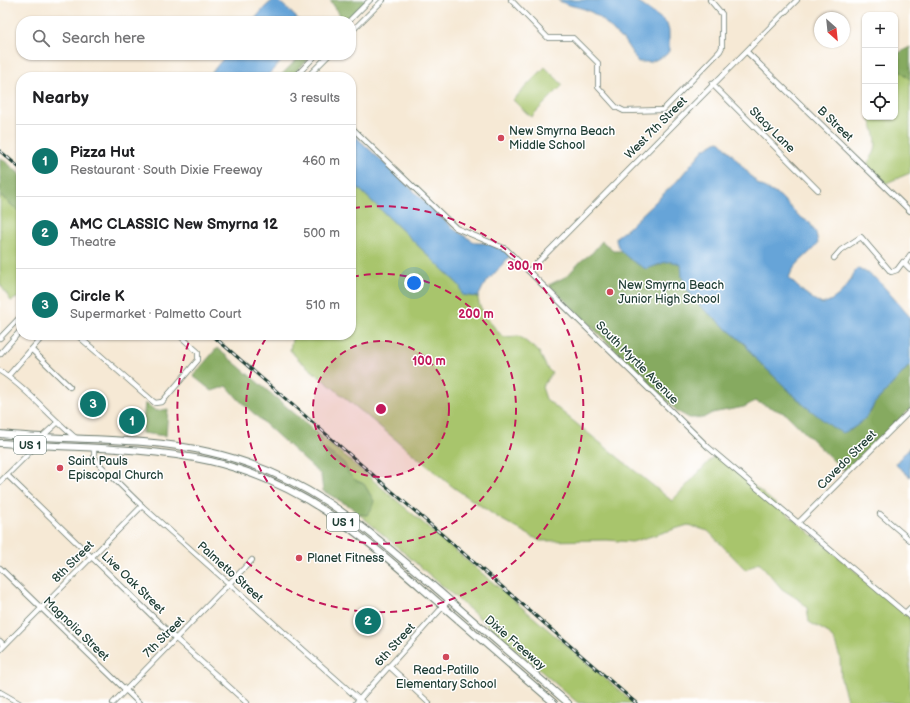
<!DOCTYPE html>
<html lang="en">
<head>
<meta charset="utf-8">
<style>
  :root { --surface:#fff; --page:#f6f6f6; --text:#202124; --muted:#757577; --line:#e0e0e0; --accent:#0f766e }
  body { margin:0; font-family:"Balsamiq Sans",sans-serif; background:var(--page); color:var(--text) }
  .controls { position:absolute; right:12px; top:12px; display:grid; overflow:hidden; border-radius:8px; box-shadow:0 1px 3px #0004 }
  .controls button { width:36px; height:36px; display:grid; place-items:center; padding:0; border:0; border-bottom:1px solid var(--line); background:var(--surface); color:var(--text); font:20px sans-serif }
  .compass { position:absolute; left:814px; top:12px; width:36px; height:36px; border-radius:50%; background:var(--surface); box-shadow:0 1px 3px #0004; rotate:153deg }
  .you { position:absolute; left:414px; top:283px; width:14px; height:14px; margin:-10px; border:3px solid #fff; border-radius:50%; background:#1a73e8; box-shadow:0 0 0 6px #1a73e833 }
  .badge { display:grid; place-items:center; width:26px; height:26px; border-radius:50%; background:var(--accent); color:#fff; font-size:13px; font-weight:700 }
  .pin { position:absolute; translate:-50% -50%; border:2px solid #fff; box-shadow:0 1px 4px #0006 }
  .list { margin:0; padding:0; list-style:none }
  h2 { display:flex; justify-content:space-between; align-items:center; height:52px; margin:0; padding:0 16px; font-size:17px }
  h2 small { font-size:13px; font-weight:400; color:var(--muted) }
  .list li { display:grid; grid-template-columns:26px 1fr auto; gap:12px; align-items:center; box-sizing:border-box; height:72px; padding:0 16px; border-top:1px solid var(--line) }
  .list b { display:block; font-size:15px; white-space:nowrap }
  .list p { margin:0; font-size:13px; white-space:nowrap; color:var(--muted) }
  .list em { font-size:13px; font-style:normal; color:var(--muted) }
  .icon { flex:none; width:22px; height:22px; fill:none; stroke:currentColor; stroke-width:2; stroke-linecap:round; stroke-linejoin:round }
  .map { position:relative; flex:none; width:910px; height:703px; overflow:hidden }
  .search { position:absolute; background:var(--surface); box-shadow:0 1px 3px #0004; left:16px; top:16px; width:340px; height:44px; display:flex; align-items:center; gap:10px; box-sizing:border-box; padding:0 14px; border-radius:16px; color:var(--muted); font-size:15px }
  .panel { position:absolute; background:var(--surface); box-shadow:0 1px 3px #0004; left:16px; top:72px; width:340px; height:268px; border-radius:16px }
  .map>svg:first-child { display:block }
</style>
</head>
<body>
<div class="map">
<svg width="910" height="703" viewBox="0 0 910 703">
  <rect width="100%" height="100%" fill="#fff"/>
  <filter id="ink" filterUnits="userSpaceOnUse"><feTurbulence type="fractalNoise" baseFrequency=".025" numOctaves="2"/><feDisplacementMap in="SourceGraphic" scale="8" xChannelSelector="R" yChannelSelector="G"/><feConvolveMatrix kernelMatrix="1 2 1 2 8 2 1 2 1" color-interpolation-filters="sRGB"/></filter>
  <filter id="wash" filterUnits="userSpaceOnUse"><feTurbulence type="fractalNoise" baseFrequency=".012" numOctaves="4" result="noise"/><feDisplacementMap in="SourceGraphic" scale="16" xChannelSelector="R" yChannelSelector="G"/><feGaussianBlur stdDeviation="0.9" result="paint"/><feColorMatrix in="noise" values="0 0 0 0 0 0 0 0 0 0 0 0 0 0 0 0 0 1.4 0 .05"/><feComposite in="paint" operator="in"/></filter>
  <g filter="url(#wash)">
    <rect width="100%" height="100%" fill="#f6e9d5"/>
    <g fill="#a8c56c" stroke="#648150">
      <polygon points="545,67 563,85 531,117 513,100"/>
      <path d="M895 71 902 72 910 80V173L884 184 867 164C869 160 872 157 874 153 879 143 873 126 869 117H895Z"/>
      <path d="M351 181 461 287 462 295 478 297C478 310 494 327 503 337L519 336 539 352 547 368 552 373 542 387 546 399 672 501 716 454 910 617V703H848L841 679 840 657 834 640 827 632 809 622 807 608 801 601 782 589 759 562 746 570 708 531 688 525 632 542 607 540 540 541 497 517 453 487 298 359 290 350 293 335H351Z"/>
      <polygon points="0,195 21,213 21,296 11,301 0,284"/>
      <polygon points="320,435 634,703 578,703 359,514 367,515 374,501 364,484 355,480 349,474 344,463 321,447"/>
    </g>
    <g fill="#86aa60" stroke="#52744a">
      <polygon points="330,0 366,0 346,21 334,21 340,15"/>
      <polygon points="910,47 910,80 902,72 895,71 895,55"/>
      <polygon points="301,55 312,55 291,77 279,77"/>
      <polygon points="0,157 21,175 21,213 0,195"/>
      <path d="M602 241 613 251H622L636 263 658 266C666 260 672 259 681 265L682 277 688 291 700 306 745 344 754 357 804 405 850 431 871 412 874 404 910 365V409L846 470 842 469 786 414 755 401 744 407 712 413 703 418H689L677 411 549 285 567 276 581 261 592 253Z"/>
      <polygon points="217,348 320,435 321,447 344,463 349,474 355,480 364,484 374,501 371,510 367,515 359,514 351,507 323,491 321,475 239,400 227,386 212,391 193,376"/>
      <polygon points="145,403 156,411 168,409 166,436 142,433"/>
    </g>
    <g fill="#66a4d8" stroke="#427086">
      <polygon points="273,0 278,0 300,21 253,21 265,7"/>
      <path d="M558 0H635L663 20 667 24 669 31V51L666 55 651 62H638L623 39 620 38C611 29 603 18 591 12 581 6 568 7 558 0Z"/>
      <polygon points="226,55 287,55 266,77 208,77"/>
      <polygon points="351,132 455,230 476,243 487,243 505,251 510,256 484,285 478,297 462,295 460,286 351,181"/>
      <path d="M718 141 721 142 758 184 780 196 799 216 810 223 816 233 818 243C810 255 793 263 789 278 799 289 810 298 822 304 834 301 844 291 850 281 853 276 854 271 859 268L878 280 910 317V365L874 404C870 416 855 430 842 433L832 427 804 405 754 357 745 344 700 306 688 291 682 277 681 265C668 257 659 266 646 269 635 263 615 252 616 237L627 229 677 181 704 149Z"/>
      <polygon points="910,447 910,477 895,464"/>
    </g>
  </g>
  <g filter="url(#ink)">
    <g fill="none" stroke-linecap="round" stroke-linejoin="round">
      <g stroke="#6a796c" stroke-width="6">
        <g id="minor">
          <polyline points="511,0 548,38 573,38 598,63 598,87 616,107 624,111 663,110 720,51 722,47 722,14 710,0"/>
          <polyline points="349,21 370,0"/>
          <polyline points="351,32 383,0"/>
          <polyline points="747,52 910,211"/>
          <polyline points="295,77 316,55"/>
          <polyline points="307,77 329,55"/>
          <polyline points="712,84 818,190"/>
          <polyline points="351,127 456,228 506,249 708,447 910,617"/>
          <polyline points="834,258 841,250 861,237 891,272 897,270 903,262 910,269"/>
          <polyline points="905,263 910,255"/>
          <polyline points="530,270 797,0"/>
          <polyline points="77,335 155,403 162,402 198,360 198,352 179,335"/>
          <polyline points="0,338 21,316"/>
          <polyline points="32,350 70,387"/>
          <polyline points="0,354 21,330"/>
          <path d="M0 371C25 386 51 418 76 438"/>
          <polyline points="8,376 44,335"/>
          <polyline points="43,436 57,423"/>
          <polyline points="94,449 94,455 98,463 142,506 363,703"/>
          <polyline points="7,475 176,639 247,703"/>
          <polyline points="0,482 36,446"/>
          <polyline points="880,514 910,540"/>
          <polyline points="798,523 910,411"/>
          <polyline points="0,568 139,703"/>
          <polyline points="905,613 910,608"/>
          <polyline points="0,641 4,645"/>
          <polyline points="0,650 142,506"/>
          <polyline points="389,666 429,703"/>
          <polyline points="0,692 19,703"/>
          <polyline points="113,703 252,560"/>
          <polyline points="356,703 449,600"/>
        </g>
      </g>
      <g stroke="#6a796c" stroke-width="8">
        <g id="major">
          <path d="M0 434C69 441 141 436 209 452 307 474 366 528 439 591 482 628 525 666 568 703"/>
          <path d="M0 443C70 448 142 446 210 461 304 483 361 535 431 596 472 632 513 667 554 703"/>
        </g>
      </g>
      <use href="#minor" stroke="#fff" stroke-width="4.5"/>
      <use href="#major" stroke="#fff" stroke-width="6"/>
      <g stroke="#1f3d34" stroke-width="3">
        <g id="rail">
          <polyline points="0,151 21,169"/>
          <polyline points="212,335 636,703"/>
        </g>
      </g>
      <use href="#rail" stroke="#fff" stroke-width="1.5" stroke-dasharray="4.5" stroke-linecap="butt"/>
    </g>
  </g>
  <circle cx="381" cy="409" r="68" fill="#c2185b" fill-opacity=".12"/>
  <g fill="none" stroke="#c2185b" stroke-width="2" stroke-dasharray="7 5">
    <circle cx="381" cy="409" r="68"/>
    <path d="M352 277A135 135 0 1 1 268 335"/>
    <path d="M353 208A203 203 0 1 1 191 336"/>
  </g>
  <g fill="#d1495b" stroke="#fff" stroke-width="1.5">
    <circle cx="501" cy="138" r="4"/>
    <circle cx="610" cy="292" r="4"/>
    <circle cx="60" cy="468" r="4"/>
    <circle cx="299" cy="558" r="4"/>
    <circle cx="446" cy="657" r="4"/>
  </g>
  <g text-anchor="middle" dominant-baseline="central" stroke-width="3" stroke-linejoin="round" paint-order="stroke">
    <g fill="#fff" stroke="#627771" stroke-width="1">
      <rect x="14" y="436" width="32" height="18" rx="3"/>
      <rect x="327" y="513" width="32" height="18" rx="3"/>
    </g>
    <g font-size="11" font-weight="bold" fill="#1f3d34">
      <text x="30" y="445">US 1</text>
      <text x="343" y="522">US 1</text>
    </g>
    <g font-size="12" fill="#1f3d34" stroke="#fff">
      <text transform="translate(835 124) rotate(44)">B Street</text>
      <text transform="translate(656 128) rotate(-45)">West 7th Street</text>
      <text transform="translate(772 130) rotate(45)">Stacy Lane</text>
      <text transform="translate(637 363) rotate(45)">South Myrtle Avenue</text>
      <text transform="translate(847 460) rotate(-45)">Cavedo Street</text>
      <text transform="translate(73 562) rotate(-45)">8th Street</text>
      <text transform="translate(230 572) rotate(42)">Palmetto Street</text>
      <text transform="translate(133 583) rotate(44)">Live Oak Street</text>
      <text transform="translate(76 629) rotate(44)">Magnolia Street</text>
      <text transform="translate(164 637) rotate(-45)">7th Street</text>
      <text transform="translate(515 643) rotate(41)">Dixie Freeway</text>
      <text transform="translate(395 645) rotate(-48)">6th Street</text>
    </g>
    <g font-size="12" fill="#1f3d34" stroke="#fff" text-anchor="start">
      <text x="509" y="131">New Smyrna Beach<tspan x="509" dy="14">Middle School</tspan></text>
      <text x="618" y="285">New Smyrna Beach<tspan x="618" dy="14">Junior High School</tspan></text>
      <text x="68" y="461">Saint Pauls<tspan x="68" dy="14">Episcopal Church</tspan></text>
      <text x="307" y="558">Planet Fitness</text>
      <text x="446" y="670" text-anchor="middle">Read-Patillo<tspan x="446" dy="14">Elementary School</tspan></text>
    </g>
  </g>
  <circle cx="381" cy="409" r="6" fill="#c2185b" stroke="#fff" stroke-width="2"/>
  <g font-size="12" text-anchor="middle" font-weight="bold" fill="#c2185b" stroke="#fff" stroke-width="3" stroke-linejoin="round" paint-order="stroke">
    <text x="525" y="270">300 m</text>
    <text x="476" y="318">200 m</text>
    <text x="429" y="365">100 m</text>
  </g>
</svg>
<div class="controls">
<button>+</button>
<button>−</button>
<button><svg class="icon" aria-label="locate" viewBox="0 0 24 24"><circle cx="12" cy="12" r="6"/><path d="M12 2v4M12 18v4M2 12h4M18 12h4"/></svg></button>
</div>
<svg class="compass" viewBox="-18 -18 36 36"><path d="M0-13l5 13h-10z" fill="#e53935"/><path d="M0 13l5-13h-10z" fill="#757577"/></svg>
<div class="you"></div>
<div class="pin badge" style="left:132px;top:421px">1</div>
<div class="pin badge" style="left:368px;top:621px">2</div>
<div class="pin badge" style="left:93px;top:404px">3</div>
<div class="search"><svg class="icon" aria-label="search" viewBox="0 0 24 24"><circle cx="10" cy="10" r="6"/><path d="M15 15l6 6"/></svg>Search here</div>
<section class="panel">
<h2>Nearby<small>3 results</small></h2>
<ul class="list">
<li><span class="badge">1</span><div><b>Pizza Hut</b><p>Restaurant · South Dixie Freeway</p></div><em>460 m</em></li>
<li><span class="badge">2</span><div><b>AMC CLASSIC New Smyrna 12</b><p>Theatre</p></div><em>500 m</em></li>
<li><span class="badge">3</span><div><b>Circle K</b><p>Supermarket · Palmetto Court</p></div><em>510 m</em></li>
</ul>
</section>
</div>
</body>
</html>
